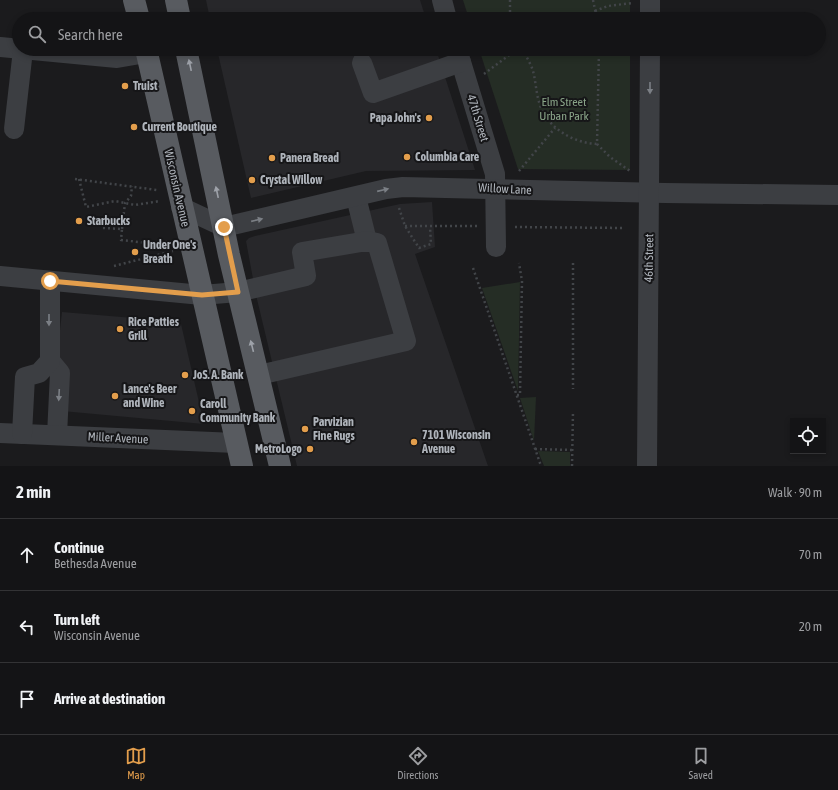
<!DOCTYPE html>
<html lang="en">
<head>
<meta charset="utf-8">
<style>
  :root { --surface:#141416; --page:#212123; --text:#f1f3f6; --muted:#9d9ea1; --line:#333335; --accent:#e39e4c }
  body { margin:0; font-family:"Asap Condensed",sans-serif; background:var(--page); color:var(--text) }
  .controls { position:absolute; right:12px; bottom:12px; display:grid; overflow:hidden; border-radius:0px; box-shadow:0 2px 6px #0003 }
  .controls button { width:36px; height:36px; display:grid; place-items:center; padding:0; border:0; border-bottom:1px solid var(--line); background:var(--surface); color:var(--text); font:20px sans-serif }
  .stop { position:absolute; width:12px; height:12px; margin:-9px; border:3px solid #e39e4c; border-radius:50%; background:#fff }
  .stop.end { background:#e39e4c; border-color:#fff; box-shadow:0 1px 4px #0008 }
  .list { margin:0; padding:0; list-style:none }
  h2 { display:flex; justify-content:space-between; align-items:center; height:52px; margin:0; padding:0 16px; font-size:17px }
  h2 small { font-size:13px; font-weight:400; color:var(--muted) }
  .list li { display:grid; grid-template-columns:26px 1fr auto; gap:12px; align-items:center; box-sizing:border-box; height:72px; padding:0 16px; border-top:1px solid var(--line) }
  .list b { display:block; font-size:15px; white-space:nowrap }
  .list p { margin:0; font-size:13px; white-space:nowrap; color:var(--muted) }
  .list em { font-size:13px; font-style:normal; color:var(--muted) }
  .icon { flex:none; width:22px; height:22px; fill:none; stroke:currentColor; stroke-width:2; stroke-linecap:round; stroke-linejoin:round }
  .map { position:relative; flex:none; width:838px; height:466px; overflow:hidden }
  .search { position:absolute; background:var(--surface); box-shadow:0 2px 6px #0003; left:12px; right:12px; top:12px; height:44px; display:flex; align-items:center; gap:10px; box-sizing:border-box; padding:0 14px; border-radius:22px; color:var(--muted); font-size:15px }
  .sheet { height:268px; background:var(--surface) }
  nav { display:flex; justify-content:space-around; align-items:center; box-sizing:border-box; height:56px; border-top:1px solid var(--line); background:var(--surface); font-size:11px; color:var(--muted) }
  nav a { display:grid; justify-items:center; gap:2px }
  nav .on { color:var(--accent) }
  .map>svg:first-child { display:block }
</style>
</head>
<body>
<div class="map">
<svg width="838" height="466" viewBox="0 0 838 466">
  <rect width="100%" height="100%" fill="#1b1b1d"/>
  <g fill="#27272a">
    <polygon points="206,0 420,0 426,19 210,19"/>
    <polygon points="217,49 436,49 475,170 366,171 251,198"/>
    <polygon points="432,202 435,247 415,254 488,466 297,466 256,295 246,241 249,238 255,236 400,204"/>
    <polygon points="62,312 169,321 181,324 204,424 51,410"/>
  </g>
  <g fill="#252d25">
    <polygon points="463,0 630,0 630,19 469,19"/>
    <polygon points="479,49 630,49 630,170 518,169"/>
    <polygon points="520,282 518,391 482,288"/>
    <polygon points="536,397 534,441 520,398"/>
    <polygon points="538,451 570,452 570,466 544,466"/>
  </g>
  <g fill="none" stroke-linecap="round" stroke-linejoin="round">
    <g stroke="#424549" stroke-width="2.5" stroke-dasharray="2 3" stroke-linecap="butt">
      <polyline points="510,0 510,19"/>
      <polyline points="593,0 597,19"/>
      <polyline points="595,11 608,6 632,3"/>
      <path d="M522 49C526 56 531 64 533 71 536 82 536 94 540 105 548 128 573 143 597 144"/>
      <polyline points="599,49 597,144 610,157 630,171"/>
      <polyline points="484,74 517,49"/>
      <polyline points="519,171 555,128"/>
      <polyline points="75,179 157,190"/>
      <polyline points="79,179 86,207 115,201 135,205 160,201"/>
      <polyline points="399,208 405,226 419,248 431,244 430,227"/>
      <polyline points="405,226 477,226"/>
      <polyline points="515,227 624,228"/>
      <polyline points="103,228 122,229 121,240 156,244 170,241"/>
      <polyline points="122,229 125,203 131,196 132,186"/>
      <polyline points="573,263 573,389"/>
      <polyline points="114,266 173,251"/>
      <polyline points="473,268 541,466"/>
      <polyline points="517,395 520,395 522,281 519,263"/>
      <polyline points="535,449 572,450"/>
      <polyline points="572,466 573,411"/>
    </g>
    <g stroke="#3c3e42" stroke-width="20">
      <polyline points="442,0 447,19"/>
      <polyline points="650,19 650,0"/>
      <polyline points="0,47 117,58 146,53"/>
      <polyline points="457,49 495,174 496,247"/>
      <polyline points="362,63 373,93 461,62"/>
      <polyline points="14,129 23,50"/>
      <polyline points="356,197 367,241"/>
      <polyline points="181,207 224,227 386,189 403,187 665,193 838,195"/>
      <polyline points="0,276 202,295 238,292 306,276 302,252 367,241 377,243 406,341 259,375"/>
      <polyline points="50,361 60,373 57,435"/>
      <polyline points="0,433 236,443"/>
      <polyline points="22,434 25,377 39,373 50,361 50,281"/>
      <polyline points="647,466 650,49"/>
    </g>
    <g stroke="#585b60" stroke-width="22">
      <polyline points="134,0 139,19"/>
      <polyline points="176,0 180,19"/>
      <polyline points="146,49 242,466"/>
      <polyline points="186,49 229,255 280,466"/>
    </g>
  </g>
  <defs><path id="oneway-solid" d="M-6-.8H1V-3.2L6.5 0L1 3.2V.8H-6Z"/></defs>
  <g fill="#9ea2a9">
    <use href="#oneway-solid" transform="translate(190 65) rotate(-102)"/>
    <use href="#oneway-solid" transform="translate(217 192) rotate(-102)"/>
    <use href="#oneway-solid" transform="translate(252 346) rotate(-104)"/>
  </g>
  <g fill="#7b7f85">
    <use href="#oneway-solid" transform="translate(650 88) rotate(90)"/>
    <use href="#oneway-solid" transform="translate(383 190) rotate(-13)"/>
    <use href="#oneway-solid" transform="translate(257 220) rotate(-13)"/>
    <use href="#oneway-solid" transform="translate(49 320) rotate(90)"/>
    <use href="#oneway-solid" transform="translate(59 395) rotate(93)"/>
  </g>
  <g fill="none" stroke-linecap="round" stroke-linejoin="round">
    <polyline stroke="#e39e4c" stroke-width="5" points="50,281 202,295 238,292 224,227"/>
  </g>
  <g fill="#e39e4c" stroke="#161618" stroke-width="1.5">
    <circle cx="125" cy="86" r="4"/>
    <circle cx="429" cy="118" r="4"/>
    <circle cx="134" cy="127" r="4"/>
    <circle cx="407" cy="157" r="4"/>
    <circle cx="272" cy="158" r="4"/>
    <circle cx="252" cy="180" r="4"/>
    <circle cx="79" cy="221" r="4"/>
    <circle cx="135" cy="252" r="4"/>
    <circle cx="120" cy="329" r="4"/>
    <circle cx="185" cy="375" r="4"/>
    <circle cx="115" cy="396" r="4"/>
    <circle cx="192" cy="411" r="4"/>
    <circle cx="305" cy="429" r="4"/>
    <circle cx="414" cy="442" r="4"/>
    <circle cx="310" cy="449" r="4"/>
  </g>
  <g text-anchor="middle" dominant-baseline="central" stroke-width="4" stroke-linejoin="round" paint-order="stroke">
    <g font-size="12" font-weight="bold" fill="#afb4bb" stroke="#161618" text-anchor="start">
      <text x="133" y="86">Truist</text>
      <text x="421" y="118" text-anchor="end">Papa John's</text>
      <text x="142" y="127">Current Boutique</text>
      <text x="415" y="157">Columbia Care</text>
      <text x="280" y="158">Panera Bread</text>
      <text x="260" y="180">Crystal Willow</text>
      <text x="87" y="221">Starbucks</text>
      <text x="143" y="245">Under One's<tspan x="143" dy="14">Breath</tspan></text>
      <text x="128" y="322">Rice Patties<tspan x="128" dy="14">Grill</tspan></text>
      <text x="193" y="375">JoS. A. Bank</text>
      <text x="123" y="389">Lance's Beer<tspan x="123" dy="14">and Wine</tspan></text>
      <text x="200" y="404">Caroll<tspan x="200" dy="14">Community Bank</tspan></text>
      <text x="313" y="422">Parvizian<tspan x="313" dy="14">Fine Rugs</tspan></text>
      <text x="422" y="435">7101 Wisconsin<tspan x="422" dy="14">Avenue</tspan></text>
      <text x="302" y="449" text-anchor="end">MetroLogo</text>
    </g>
    <g font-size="12" fill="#89a488" stroke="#161618">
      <text x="564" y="102">Elm Street<tspan x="564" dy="14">Urban Park</tspan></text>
    </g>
    <g font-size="12" fill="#afb4bb" stroke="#161618">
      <text transform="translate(478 118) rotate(73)">47th Street</text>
      <text transform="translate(177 188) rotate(77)">Wisconsin Avenue</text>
      <text transform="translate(505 189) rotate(3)">Willow Lane</text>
      <text transform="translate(649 258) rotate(-89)">46th Street</text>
      <text transform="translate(118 438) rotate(3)">Miller Avenue</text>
    </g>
  </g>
</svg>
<div class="controls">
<button><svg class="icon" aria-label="locate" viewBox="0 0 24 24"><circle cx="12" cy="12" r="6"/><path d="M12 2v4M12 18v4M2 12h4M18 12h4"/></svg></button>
</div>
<div class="stop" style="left:50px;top:281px"></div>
<div class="stop end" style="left:224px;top:227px"></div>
<div class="search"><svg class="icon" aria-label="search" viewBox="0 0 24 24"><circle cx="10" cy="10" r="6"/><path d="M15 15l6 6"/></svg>Search here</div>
</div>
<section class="sheet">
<h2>2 min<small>Walk · 90 m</small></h2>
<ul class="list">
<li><svg class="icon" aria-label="ahead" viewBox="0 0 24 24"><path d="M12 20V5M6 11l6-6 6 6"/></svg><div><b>Continue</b><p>Bethesda Avenue</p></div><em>70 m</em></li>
<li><svg class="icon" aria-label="left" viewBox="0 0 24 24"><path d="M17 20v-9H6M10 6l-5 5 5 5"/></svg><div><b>Turn left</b><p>Wisconsin Avenue</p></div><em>20 m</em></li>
<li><svg class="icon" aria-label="arrive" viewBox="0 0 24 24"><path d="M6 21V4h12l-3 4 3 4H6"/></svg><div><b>Arrive at destination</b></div></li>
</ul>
</section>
<nav>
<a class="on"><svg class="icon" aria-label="map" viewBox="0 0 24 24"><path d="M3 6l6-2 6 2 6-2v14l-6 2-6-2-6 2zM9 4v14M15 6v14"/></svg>Map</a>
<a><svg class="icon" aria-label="directions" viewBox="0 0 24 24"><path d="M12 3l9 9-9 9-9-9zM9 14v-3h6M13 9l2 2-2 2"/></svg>Directions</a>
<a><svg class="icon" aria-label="saved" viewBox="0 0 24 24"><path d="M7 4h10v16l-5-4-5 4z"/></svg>Saved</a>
</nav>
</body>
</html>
